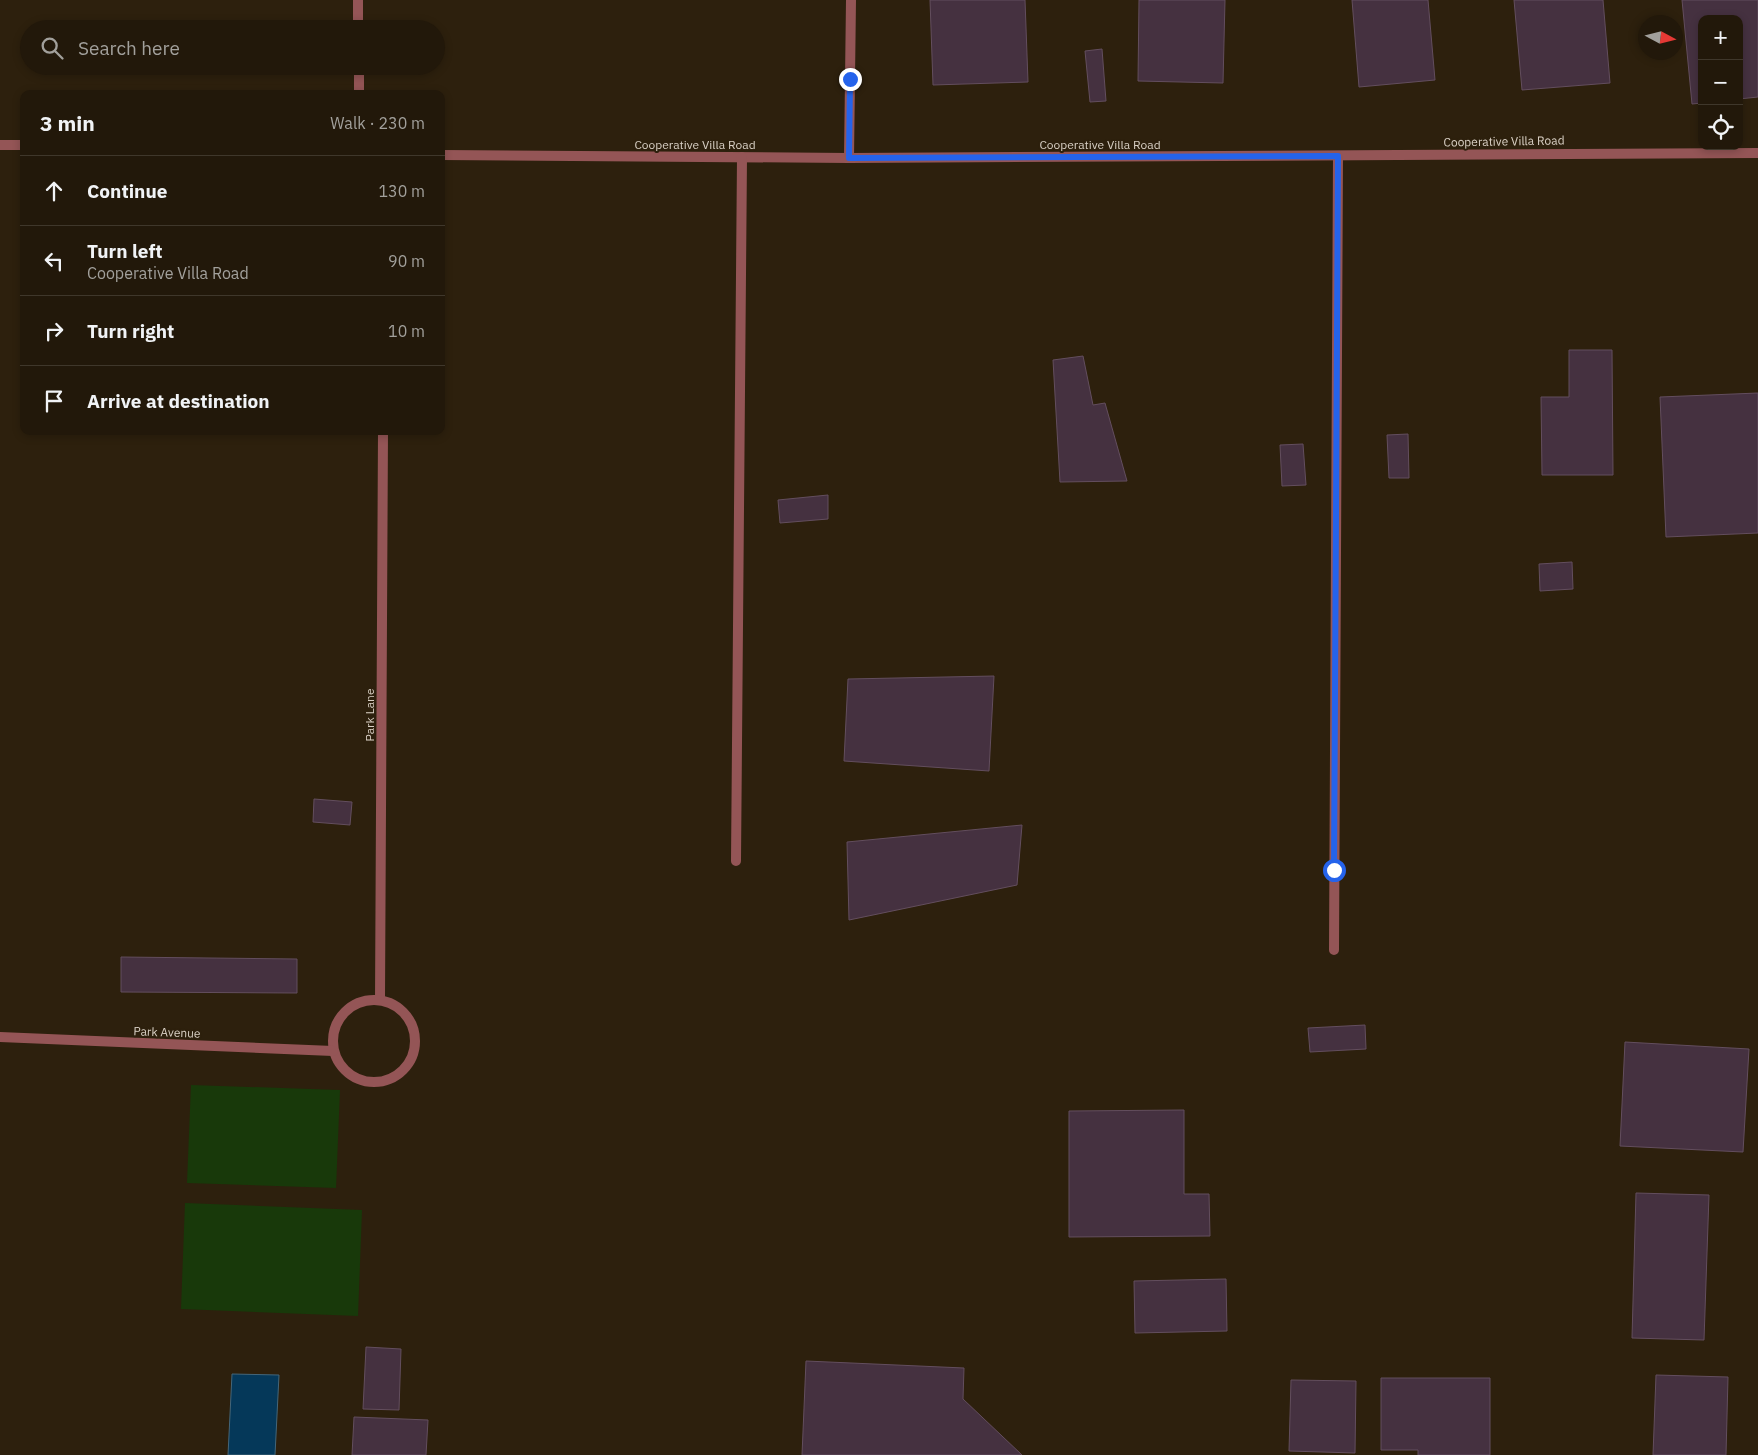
<!DOCTYPE html>
<html lang="en">
<head>
<meta charset="utf-8">
<style>
  :root { --surface:#22180a; --page:#2a2113; --text:#f1f3f6; --muted:#a2a09c; --line:#3f372b }
  body { margin:0; font-family:"IBM Plex Sans",sans-serif; background:var(--page); color:var(--text) }
  .controls { position:absolute; right:15px; top:15px; display:grid; overflow:hidden; border-radius:10px; box-shadow:0 2px 8px #0003 }
  .controls button { width:45px; height:45px; display:grid; place-items:center; padding:0; border:0; border-bottom:1px solid var(--line); background:var(--surface); color:var(--text); font:25px sans-serif }
  .compass { position:absolute; left:1638px; top:15px; width:45px; height:45px; border-radius:50%; background:var(--surface); box-shadow:0 2px 8px #0003; rotate:97deg }
  .stop { position:absolute; width:15px; height:15px; margin:-11px; border:4px solid #2563eb; border-radius:50%; background:#fff }
  .stop.end { background:#2563eb; border-color:#fff; box-shadow:0 1px 5px #0008 }
  .list { margin:0; padding:0; list-style:none }
  h2 { display:flex; justify-content:space-between; align-items:center; height:65px; margin:0; padding:0 20px; font-size:21px }
  h2 small { font-size:16px; font-weight:400; color:var(--muted) }
  .list li { display:grid; grid-template-columns:32px 1fr auto; gap:15px; align-items:center; box-sizing:border-box; height:70px; padding:0 20px; border-top:1px solid var(--line) }
  .list b { display:block; font-size:19px; white-space:nowrap }
  .list p { margin:0; font-size:16px; white-space:nowrap; color:var(--muted) }
  .list em { font-size:16px; font-style:normal; color:var(--muted) }
  .icon { flex:none; width:28px; height:28px; fill:none; stroke:currentColor; stroke-width:2; stroke-linecap:round; stroke-linejoin:round }
  .map { position:relative; flex:none; width:1758px; height:1455px; overflow:hidden }
  .search { position:absolute; background:var(--surface); box-shadow:0 2px 8px #0003; left:20px; top:20px; width:425px; height:55px; display:flex; align-items:center; gap:12px; box-sizing:border-box; padding:0 18px; border-radius:28px; color:var(--muted); font-size:19px }
  .panel { position:absolute; background:var(--surface); box-shadow:0 2px 8px #0003; left:20px; top:90px; width:425px; height:345px; border-radius:10px }
  .map>svg:first-child { display:block }
</style>
</head>
<body>
<div class="map">
<svg width="1758" height="1455" viewBox="0 0 1758 1455">
  <rect width="100%" height="100%" fill="#2d200d"/>
  <g fill="#18390a">
    <polygon points="191,1085 340,1090 336,1188 187,1183"/>
    <polygon points="185,1203 362,1210 358,1316 181,1309"/>
  </g>
  <polygon fill="#053859" stroke="#456679" points="232,1374 279,1375 275,1455 228,1455"/>
  <g fill="#453140" stroke="#634e5e">
    <polygon points="930,0 1025,0 1028,82 933,85"/>
    <polygon points="1139,0 1225,0 1223,83 1138,81"/>
    <polygon points="1352,0 1428,0 1435,80 1359,87"/>
    <polygon points="1514,0 1603,0 1610,83 1522,90"/>
    <polygon points="1682,0 1758,0 1758,97 1739,99 1739,19 1702,19 1702,103 1692,104"/>
    <polygon points="1102,49 1106,101 1090,102 1085,51"/>
    <polygon points="1569,350 1612,350 1613,475 1542,475 1541,397 1569,397"/>
    <polygon points="1083,356 1093,405 1105,403 1127,481 1060,482 1053,360"/>
    <polygon points="1758,393 1758,533 1666,537 1660,397"/>
    <polygon points="1408,434 1409,478 1389,478 1387,435"/>
    <polygon points="1303,444 1306,485 1282,486 1280,445"/>
    <polygon points="828,495 828,519 780,523 778,500"/>
    <polygon points="1572,562 1573,589 1540,591 1539,564"/>
    <polygon points="994,676 989,771 844,761 848,679"/>
    <polygon points="314,799 352,802 350,825 313,822"/>
    <polygon points="1022,825 1017,885 849,920 847,842"/>
    <polygon points="121,957 297,959 297,993 121,992"/>
    <polygon points="1365,1025 1366,1049 1310,1052 1308,1028"/>
    <polygon points="1625,1042 1749,1049 1743,1152 1620,1146"/>
    <polygon points="1184,1110 1184,1194 1209,1194 1210,1236 1069,1237 1069,1111"/>
    <polygon points="1636,1193 1709,1195 1704,1340 1632,1338"/>
    <polygon points="1226,1279 1227,1331 1135,1333 1134,1281"/>
    <polygon points="366,1347 401,1349 399,1410 363,1409"/>
    <polygon points="806,1361 964,1368 963,1399 1022,1455 802,1455"/>
    <polygon points="1656,1375 1728,1377 1726,1455 1653,1455"/>
    <polygon points="1381,1378 1490,1378 1490,1455 1418,1455 1418,1450 1381,1450"/>
    <polygon points="1291,1380 1356,1381 1355,1453 1289,1451"/>
    <polygon points="354,1417 428,1420 426,1455 352,1455"/>
  </g>
  <g fill="none" stroke-linecap="round" stroke-linejoin="round">
    <g stroke="#945556" stroke-width="10">
      <polyline points="358,0 358,29"/>
      <polyline points="359,66 359,94"/>
      <polyline points="0,145 24,145"/>
      <polyline points="441,155 849,158 1758,153"/>
      <polyline points="849,158 851,0"/>
      <polyline points="736,861 742,157"/>
      <polyline points="1334,950 1338,156"/>
      <polyline points="380,999 383,431"/>
      <circle cx="374" cy="1041" r="41"/>
      <polyline points="0,1037 333,1051"/>
    </g>
  </g>
  <g fill="none" stroke-linecap="round" stroke-linejoin="round">
    <polyline stroke="#2563eb" stroke-width="6" points="850,79 849,158 1338,156 1334,870"/>
  </g>
  <g text-anchor="middle" dominant-baseline="central" stroke-width="4" stroke-linejoin="round" paint-order="stroke">
    <g font-size="12" fill="#d9d0c5" stroke="#2d200d">
      <text transform="translate(1504 141) rotate(-1)">Cooperative Villa Road</text>
      <text x="695" y="144">Cooperative Villa Road</text>
      <text x="1100" y="144">Cooperative Villa Road</text>
      <text transform="translate(369 715) rotate(-90)">Park Lane</text>
      <text transform="translate(167 1032) rotate(2)">Park Avenue</text>
    </g>
  </g>
</svg>
<div class="controls">
<button>+</button>
<button>−</button>
<button><svg class="icon" aria-label="locate" viewBox="0 0 24 24"><circle cx="12" cy="12" r="6"/><path d="M12 2v4M12 18v4M2 12h4M18 12h4"/></svg></button>
</div>
<svg class="compass" viewBox="-18 -18 36 36"><path d="M0-13l5 13h-10z" fill="#e53935"/><path d="M0 13l5-13h-10z" fill="#a2a09c"/></svg>
<div class="stop" style="left:1334px;top:870px"></div>
<div class="stop end" style="left:850px;top:79px"></div>
<div class="search"><svg class="icon" aria-label="search" viewBox="0 0 24 24"><circle cx="10" cy="10" r="6"/><path d="M15 15l6 6"/></svg>Search here</div>
<section class="panel">
<h2>3 min<small>Walk · 230 m</small></h2>
<ul class="list">
<li><svg class="icon" aria-label="ahead" viewBox="0 0 24 24"><path d="M12 20V5M6 11l6-6 6 6"/></svg><div><b>Continue</b></div><em>130 m</em></li>
<li><svg class="icon" aria-label="left" viewBox="0 0 24 24"><path d="M17 20v-9H6M10 6l-5 5 5 5"/></svg><div><b>Turn left</b><p>Cooperative Villa Road</p></div><em>90 m</em></li>
<li><svg class="icon" aria-label="right" viewBox="0 0 24 24"><path d="M7 20v-9h11M14 6l5 5-5 5"/></svg><div><b>Turn right</b></div><em>10 m</em></li>
<li><svg class="icon" aria-label="arrive" viewBox="0 0 24 24"><path d="M6 21V4h12l-3 4 3 4H6"/></svg><div><b>Arrive at destination</b></div></li>
</ul>
</section>
</div>
</body>
</html>
